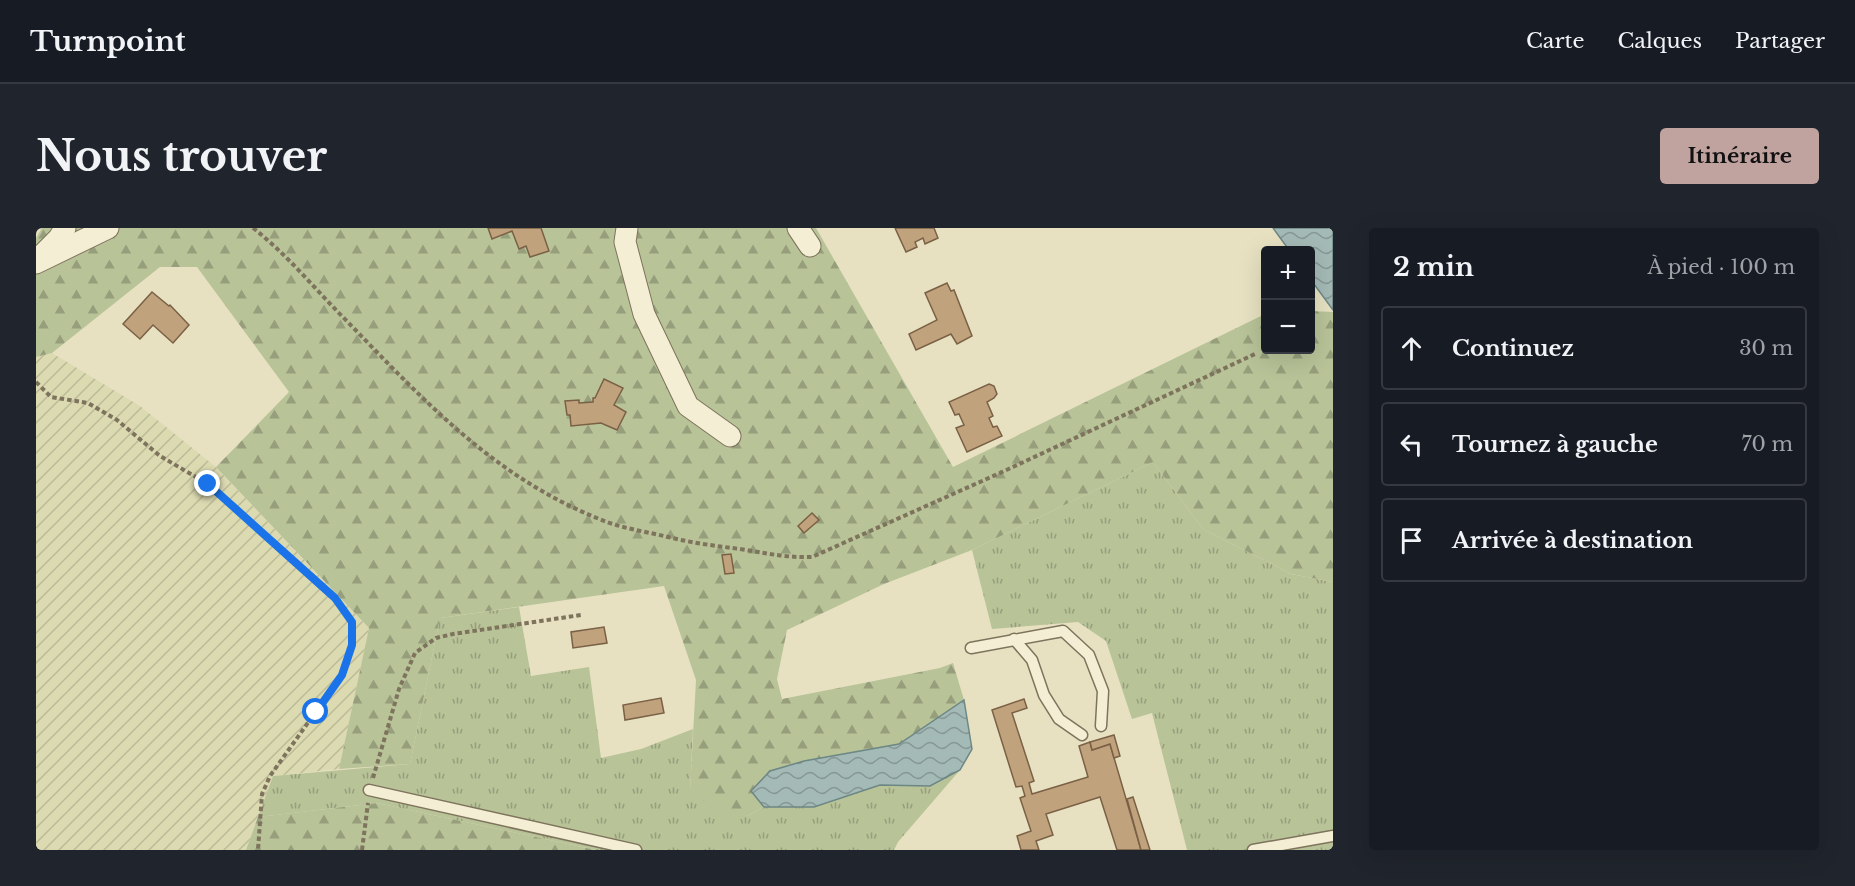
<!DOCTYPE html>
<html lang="fr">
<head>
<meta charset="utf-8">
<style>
  :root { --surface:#171b24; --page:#20242c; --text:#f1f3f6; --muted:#9ea1a6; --line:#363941; --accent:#c0a29f }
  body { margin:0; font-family:"Libre Baskerville",serif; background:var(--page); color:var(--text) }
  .controls { position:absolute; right:18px; top:18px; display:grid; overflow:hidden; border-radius:6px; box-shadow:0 6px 24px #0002 }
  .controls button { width:54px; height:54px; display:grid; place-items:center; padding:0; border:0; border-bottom:2px solid var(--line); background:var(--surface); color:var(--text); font:30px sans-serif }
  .stop { position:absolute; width:18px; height:18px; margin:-14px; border:4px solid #1a73e8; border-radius:50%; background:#fff }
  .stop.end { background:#1a73e8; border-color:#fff; box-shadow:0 2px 6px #0008 }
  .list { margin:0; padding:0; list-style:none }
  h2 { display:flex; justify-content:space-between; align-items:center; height:78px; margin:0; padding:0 24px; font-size:26px }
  h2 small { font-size:20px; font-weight:400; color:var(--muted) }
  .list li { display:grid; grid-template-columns:39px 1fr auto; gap:18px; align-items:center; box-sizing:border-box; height:84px; margin:0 12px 12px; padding:0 12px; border:2px solid var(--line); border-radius:6px }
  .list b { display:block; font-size:22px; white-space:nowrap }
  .list em { font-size:20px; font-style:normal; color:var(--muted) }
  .icon { flex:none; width:33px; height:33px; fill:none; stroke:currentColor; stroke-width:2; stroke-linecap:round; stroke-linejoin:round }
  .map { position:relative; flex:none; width:1297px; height:622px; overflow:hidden; border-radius:6px }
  header { display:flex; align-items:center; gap:36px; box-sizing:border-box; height:84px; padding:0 30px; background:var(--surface); border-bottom:2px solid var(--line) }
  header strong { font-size:28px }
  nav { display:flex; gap:33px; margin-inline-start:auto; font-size:21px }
  .intro { display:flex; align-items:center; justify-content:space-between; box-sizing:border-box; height:144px; padding:0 36px }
  h1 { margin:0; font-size:42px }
  .button { padding:15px 27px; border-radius:6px; background:var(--accent); color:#111; font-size:21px; font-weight:700 }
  main { display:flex; gap:36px; padding:0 36px }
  aside { flex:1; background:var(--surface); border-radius:6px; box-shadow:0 6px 24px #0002 }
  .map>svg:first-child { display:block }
</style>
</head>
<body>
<header>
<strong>Turnpoint</strong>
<nav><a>Carte</a><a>Calques</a><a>Partager</a></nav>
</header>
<div class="intro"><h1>Nous trouver</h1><a class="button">Itinéraire</a></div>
<main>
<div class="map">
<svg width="1297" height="622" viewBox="0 0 1297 622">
  <defs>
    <pattern id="farmland-furrows" width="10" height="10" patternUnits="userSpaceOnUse" patternTransform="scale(1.5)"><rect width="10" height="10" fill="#dbdab1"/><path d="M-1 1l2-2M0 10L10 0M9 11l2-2" fill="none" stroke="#bcbb98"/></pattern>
    <pattern id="grass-tufts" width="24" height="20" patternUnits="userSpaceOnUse" patternTransform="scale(1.5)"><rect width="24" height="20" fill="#b8c398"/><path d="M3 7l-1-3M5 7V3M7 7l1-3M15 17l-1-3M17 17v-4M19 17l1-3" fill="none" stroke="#969e7b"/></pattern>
    <pattern id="forest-firs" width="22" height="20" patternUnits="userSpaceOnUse" patternTransform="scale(1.5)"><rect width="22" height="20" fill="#b8c398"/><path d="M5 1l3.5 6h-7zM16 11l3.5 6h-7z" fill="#969e7b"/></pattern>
    <pattern id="water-waves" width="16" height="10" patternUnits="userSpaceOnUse" patternTransform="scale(1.5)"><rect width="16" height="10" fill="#a4bab7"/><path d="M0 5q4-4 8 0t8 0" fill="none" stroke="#869794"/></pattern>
  </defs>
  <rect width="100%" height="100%" fill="#e7e1c2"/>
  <polygon fill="url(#farmland-furrows)" points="16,125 104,178 180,239 333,400 303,541 237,548 210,622 0,622 0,129"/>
  <g fill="url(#grass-tufts)">
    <polygon points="1117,234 1167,301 1255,346 1297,354 1297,622 1151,622 1116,485 1096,491 1070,413 1042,394 956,401 936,322"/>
    <polygon points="483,379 495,448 553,439 565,530 605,521 657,501 654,561 711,588 728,579 778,579 844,557 894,558 924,542 862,614 858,622 560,622 341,575 222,589 237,548 374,536 404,390"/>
  </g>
  <g fill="url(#forest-firs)">
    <polygon points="6,0 780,0 917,239 1229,86 1230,122 1274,122 1275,83 1297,84 1297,354 1255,346 1167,301 1117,234 936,322 848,356 751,402 741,451 746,471 904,440 917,435 928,472 863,516 768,533 715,563 728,579 711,588 678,581 654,561 660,452 628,358 404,390 374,536 303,541 333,400 180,239 253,164 161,39 124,39 16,125 0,129 0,10"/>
    <polygon points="341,575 560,622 210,622 222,589"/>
  </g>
  <g fill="url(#water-waves)" stroke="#6c8784" stroke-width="1.5">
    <polygon points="1237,0 1297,0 1297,82 1275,52 1274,22 1253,22"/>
    <polygon points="928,472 936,521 924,542 894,558 844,557 778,579 728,579 715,563 734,543 768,533 863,516"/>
  </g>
  <g fill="#c0a27d" stroke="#7a6145" stroke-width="1.5">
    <polygon points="452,0 505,0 513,23 494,29 490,18 483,21 476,3 456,11"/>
    <polygon points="859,0 898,0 902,10 889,16 887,10 879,14 881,19 870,24"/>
    <polygon points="911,55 915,63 918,62 936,108 921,116 915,106 880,122 873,106 901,92 889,65"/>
    <polygon points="116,64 133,78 134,77 153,97 137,115 117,97 104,111 87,96"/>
    <polygon points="568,151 587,160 578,177 590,184 581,202 565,195 535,198 534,187 531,187 529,173 543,172 543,175 557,174 557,170 559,170"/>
    <polygon points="953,156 958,158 961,166 958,170 951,174 957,188 953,190 957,199 961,198 966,208 931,224 920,200 928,197 923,186 919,187 913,174"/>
    <polygon points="776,285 783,292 768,305 762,298"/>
    <polygon points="695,326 698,345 689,346 686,327"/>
    <polygon points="568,399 571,415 537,420 535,404"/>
    <polygon points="625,470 628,485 589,492 587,477"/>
    <polygon points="988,471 991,480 976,485 998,553 993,555 996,566 1052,549 1043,518 1054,514 1056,522 1074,516 1105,622 1081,622 1064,569 1010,586 1017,607 1000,613 1003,622 985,622 981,608 995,603 984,570 989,568 986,558 980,559 956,482"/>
    <polygon points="1078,507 1084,528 1078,530 1074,516 1056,522 1054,514"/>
    <polygon points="1097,569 1114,622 1105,622 1091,571"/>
  </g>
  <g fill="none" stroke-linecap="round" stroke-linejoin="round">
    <g stroke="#7e735c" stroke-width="13">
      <g id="lane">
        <polyline points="978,411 996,432 1008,467 1023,491 1046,507"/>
        <polyline points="935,420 1027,403 1053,427 1067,463 1065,498"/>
        <polyline points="333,562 600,622"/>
        <polyline points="1217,622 1297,608"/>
      </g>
    </g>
    <g stroke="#7e735c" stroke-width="23">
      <g id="street">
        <polyline points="591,0 589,14 608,86 652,178 694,208"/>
        <polyline points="762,0 774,18"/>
        <polyline points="7,26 23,10 29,0"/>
        <polyline points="0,35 72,0"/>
      </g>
    </g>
    <g stroke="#7e735c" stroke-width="4" stroke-dasharray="4.5 3" stroke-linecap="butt">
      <path d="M217 0C248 24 274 55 301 83 384 168 457 251 571 294 590 301 612 304 632 309 656 315 680 318 704 321 729 325 751 330 776 329L964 245 1219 126"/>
      <polyline points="0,154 15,169 52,175 81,192 124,228 172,256 299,370 316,394 316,417 306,447 234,548 226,566 222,622"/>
      <polyline points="337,550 363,461 379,425 400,410 417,406 545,387"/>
      <polyline points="326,622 332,575"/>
    </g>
    <use href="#lane" stroke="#f3eed4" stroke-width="10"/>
    <use href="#street" stroke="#f3eed4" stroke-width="21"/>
  </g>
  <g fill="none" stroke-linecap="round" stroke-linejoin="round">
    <polyline stroke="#1a73e8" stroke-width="8" points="172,256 299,370 316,394 316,417 306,447 280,484"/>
  </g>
</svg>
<div class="controls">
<button>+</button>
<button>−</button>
</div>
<div class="stop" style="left:280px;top:484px"></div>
<div class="stop end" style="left:172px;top:256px"></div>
</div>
<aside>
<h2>2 min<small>À pied · 100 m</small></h2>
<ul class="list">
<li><svg class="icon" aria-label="ahead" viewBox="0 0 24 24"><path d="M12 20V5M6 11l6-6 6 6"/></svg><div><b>Continuez</b></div><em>30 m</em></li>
<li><svg class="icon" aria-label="left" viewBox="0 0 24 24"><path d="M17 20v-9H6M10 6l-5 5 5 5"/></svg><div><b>Tournez à gauche</b></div><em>70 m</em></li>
<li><svg class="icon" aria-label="arrive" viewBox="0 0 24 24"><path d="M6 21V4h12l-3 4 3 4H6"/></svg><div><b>Arrivée à destination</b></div></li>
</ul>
</aside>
</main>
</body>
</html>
